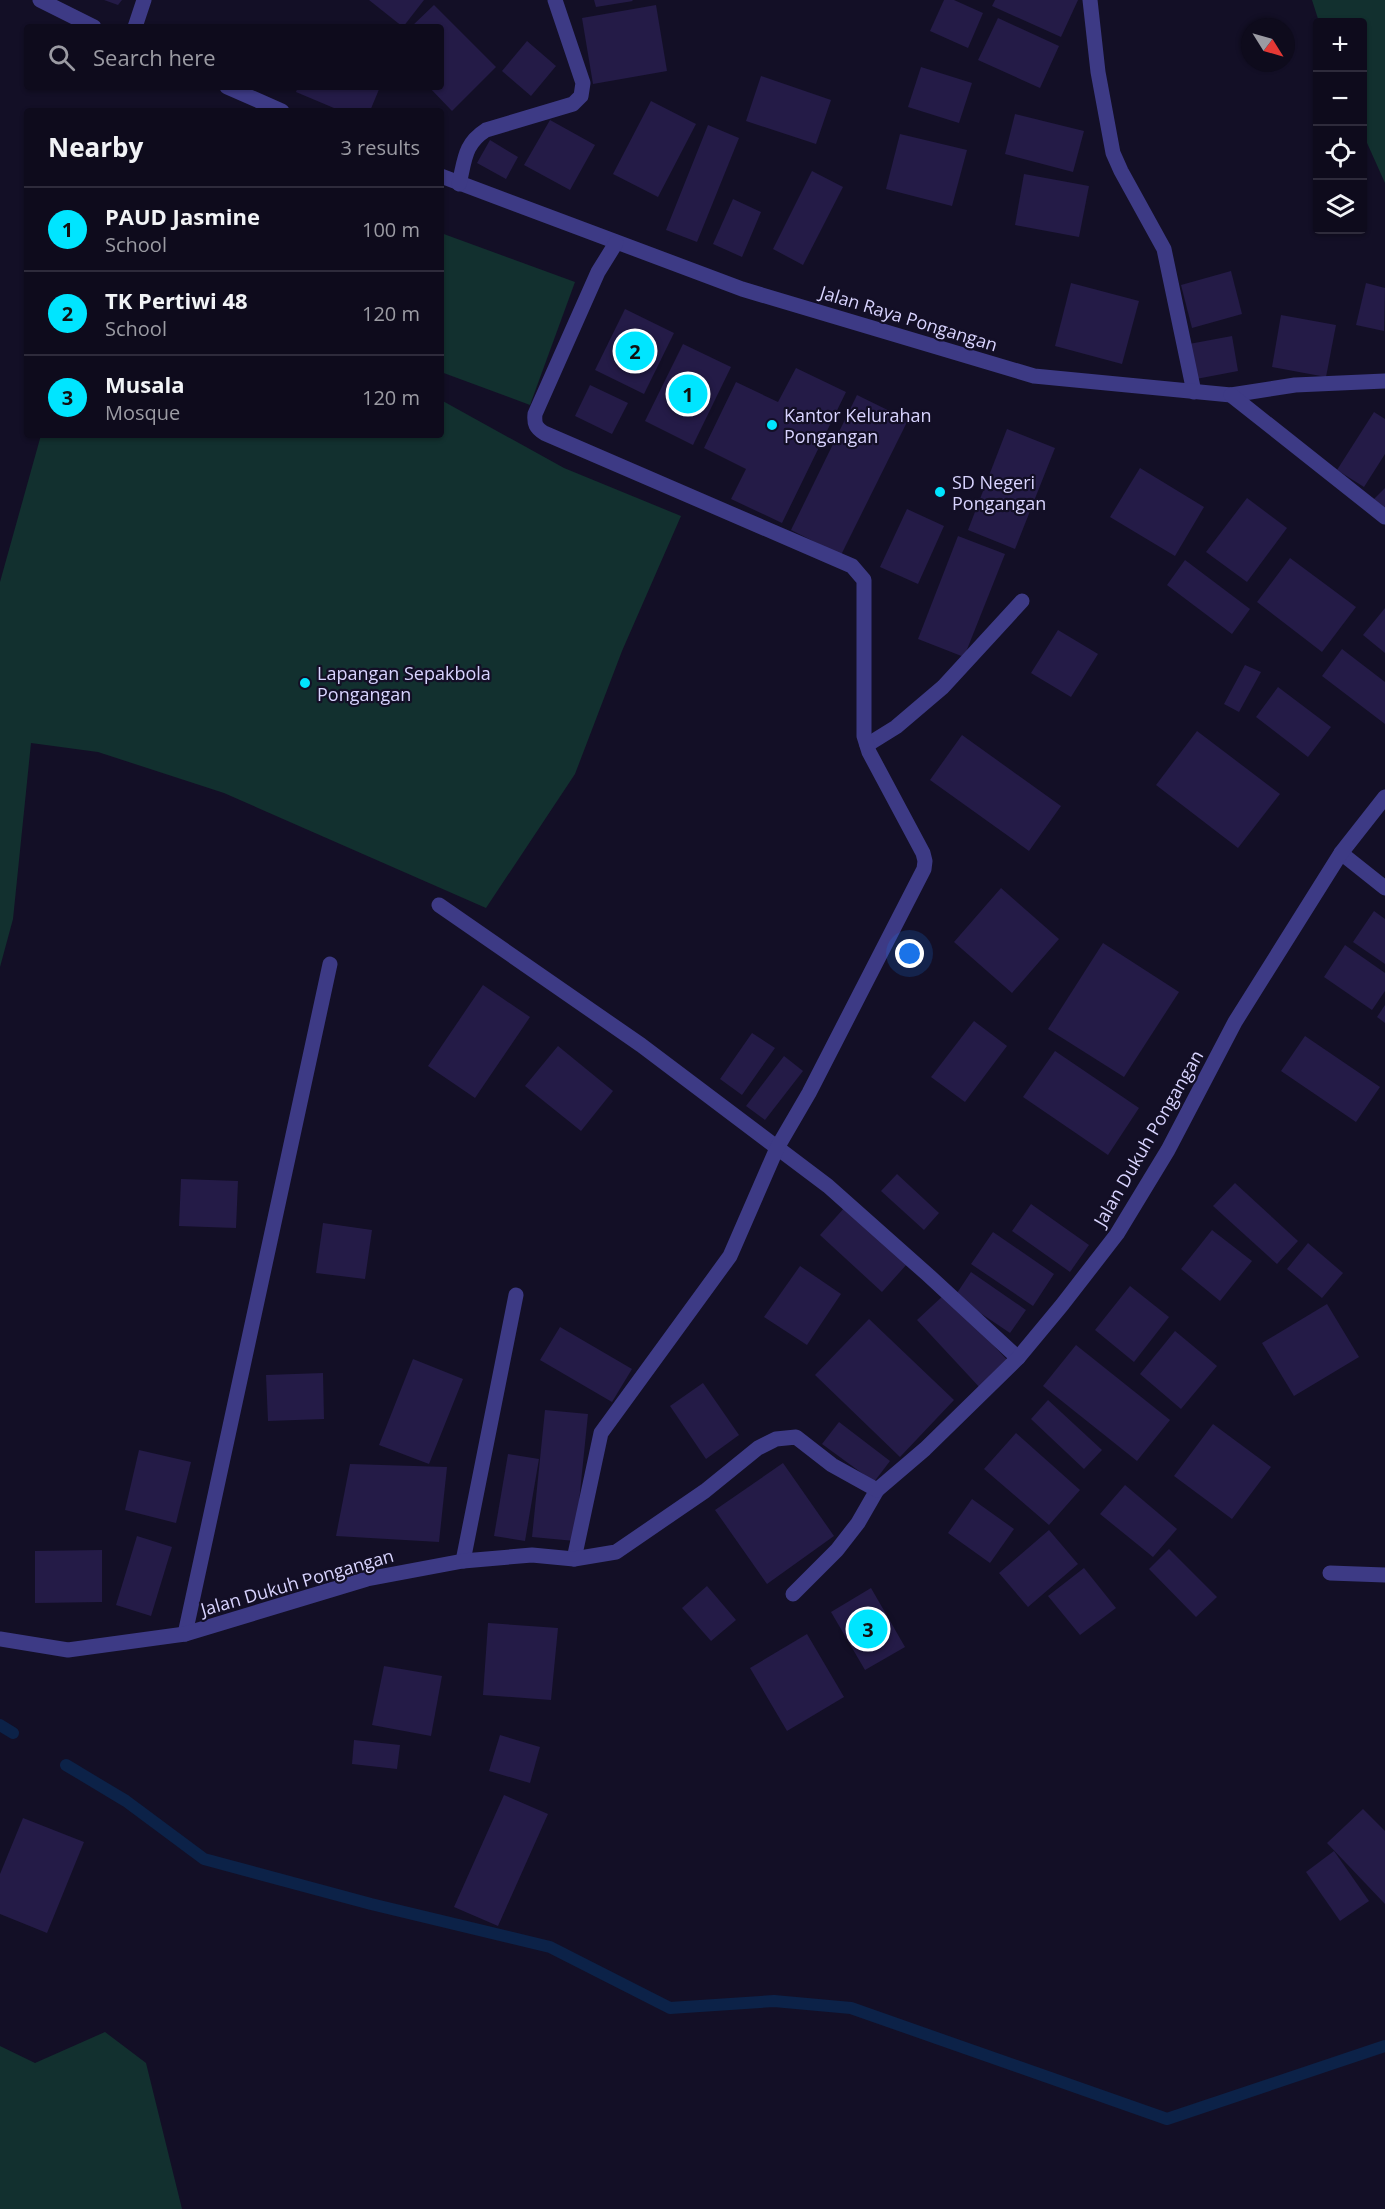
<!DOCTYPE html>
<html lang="en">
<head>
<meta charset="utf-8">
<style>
  :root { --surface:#0e0b1c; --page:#1c1929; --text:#f1f3f6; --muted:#9b9ba3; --line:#2e2b3b; --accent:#00e5ff }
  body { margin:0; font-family:"Open Sans",sans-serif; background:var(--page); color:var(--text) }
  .controls { position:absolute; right:18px; top:18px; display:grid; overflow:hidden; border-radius:6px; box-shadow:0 2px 4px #0004 }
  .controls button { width:54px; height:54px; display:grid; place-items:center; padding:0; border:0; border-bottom:2px solid var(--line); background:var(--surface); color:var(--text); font:30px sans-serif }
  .compass { position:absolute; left:1241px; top:18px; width:54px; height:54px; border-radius:50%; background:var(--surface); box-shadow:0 2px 4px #0004; rotate:127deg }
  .you { position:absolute; left:910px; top:954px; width:21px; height:21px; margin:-15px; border:4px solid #fff; border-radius:50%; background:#1a73e8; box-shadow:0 0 0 9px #1a73e833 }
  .badge { display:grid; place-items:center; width:39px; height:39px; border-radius:50%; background:var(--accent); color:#111; font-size:20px; font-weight:700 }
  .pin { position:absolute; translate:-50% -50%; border:3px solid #fff; box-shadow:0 2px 6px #0006 }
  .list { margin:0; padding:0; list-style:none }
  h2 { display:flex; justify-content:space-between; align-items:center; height:78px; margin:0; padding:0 24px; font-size:26px }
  h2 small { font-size:20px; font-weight:400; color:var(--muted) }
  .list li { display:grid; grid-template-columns:39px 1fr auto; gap:18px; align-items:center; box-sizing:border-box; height:84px; padding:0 24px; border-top:2px solid var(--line) }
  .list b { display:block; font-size:22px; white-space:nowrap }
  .list p { margin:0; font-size:20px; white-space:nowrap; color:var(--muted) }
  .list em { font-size:20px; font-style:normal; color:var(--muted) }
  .icon { flex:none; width:33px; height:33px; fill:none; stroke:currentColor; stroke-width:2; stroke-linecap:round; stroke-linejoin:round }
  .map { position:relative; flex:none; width:1385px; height:2209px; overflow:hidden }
  .search { position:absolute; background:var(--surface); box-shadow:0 2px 4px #0004; left:24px; top:24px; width:420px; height:66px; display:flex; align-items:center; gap:15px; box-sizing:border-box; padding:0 21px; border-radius:6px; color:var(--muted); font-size:22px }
  .panel { position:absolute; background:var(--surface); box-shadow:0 2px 4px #0004; left:24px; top:108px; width:420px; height:330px; border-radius:6px }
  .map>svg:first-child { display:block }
</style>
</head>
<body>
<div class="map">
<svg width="1385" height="2209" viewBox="0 0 1385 2209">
  <rect width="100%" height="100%" fill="#130f26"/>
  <g fill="#12302f">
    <polygon points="1312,0 1385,0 1385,183 1363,134 1362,22 1319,22"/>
    <polygon points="441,233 575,282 530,405 441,372"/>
    <polygon points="441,400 564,468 681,516 622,651 575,774 486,908 224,793 98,752 31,743 13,919 0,967 0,582 41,435 441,435"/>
    <polygon points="105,2032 146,2063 182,2209 0,2209 0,2046 35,2063"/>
  </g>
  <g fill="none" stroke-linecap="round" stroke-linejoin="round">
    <g stroke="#0c2248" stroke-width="12">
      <polyline points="0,1725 13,1733"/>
      <polyline points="66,1765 126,1801 204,1859 371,1904 550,1947 670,2008 774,2001 851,2008 1167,2119 1385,2046"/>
    </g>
  </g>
  <g fill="#241b47">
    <polygon points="104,0 122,0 118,5"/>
    <polygon points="369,0 424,0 403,27"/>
    <polygon points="594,0 632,0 633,1 596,7"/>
    <polygon points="944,0 954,0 983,13 968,48 930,31"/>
    <polygon points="995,0 1078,0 1061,37 992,6"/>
    <polygon points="434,5 496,67 452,111 429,87 441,87 441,27 411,27"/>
    <polygon points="656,5 667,71 593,84 582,18"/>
    <polygon points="998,18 1059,46 1040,88 978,60"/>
    <polygon points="527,41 556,66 531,96 502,71"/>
    <polygon points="921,67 972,83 959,123 908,107"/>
    <polygon points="761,76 831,100 816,144 746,121"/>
    <polygon points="298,87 380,87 370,111 341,111 296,92"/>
    <polygon points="651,101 696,124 658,197 613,174"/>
    <polygon points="1015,114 1084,131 1073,172 1005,154"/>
    <polygon points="550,120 595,145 570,190 524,165"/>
    <polygon points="708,125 739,138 697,242 666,230"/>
    <polygon points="900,134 967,150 952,206 886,189"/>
    <polygon points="490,140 518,157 506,179 477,163"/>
    <polygon points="812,171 843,187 803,265 773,249"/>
    <polygon points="1024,174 1089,186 1079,237 1015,225"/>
    <polygon points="733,199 761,212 742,257 713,244"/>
    <polygon points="1231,271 1242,314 1192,328 1181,285"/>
    <polygon points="1071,283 1139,301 1122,364 1055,346"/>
    <polygon points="1366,283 1385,288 1384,331 1356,325"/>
    <polygon points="625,309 674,333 644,394 595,370"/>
    <polygon points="1281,315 1336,325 1326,377 1272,367"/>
    <polygon points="1232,336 1238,371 1196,379 1189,344"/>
    <polygon points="683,344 731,367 693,445 645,421"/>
    <polygon points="796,368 846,392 782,523 731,499 746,469 704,448 736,382 778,402"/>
    <polygon points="590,385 628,403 612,434 575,416"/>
    <polygon points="857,395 908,420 841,555 791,530"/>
    <polygon points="1374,412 1385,419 1385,454 1364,487 1337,470"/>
    <polygon points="1007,429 1055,448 1015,549 968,530"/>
    <polygon points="1140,468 1204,507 1175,556 1110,517"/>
    <polygon points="1385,488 1385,512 1373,500"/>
    <polygon points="1247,498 1287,528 1247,582 1206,552"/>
    <polygon points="907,509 944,526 918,584 880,567"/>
    <polygon points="958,536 1005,554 964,657 918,639"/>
    <polygon points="1290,558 1356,607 1322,652 1257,602"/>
    <polygon points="1185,560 1250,609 1232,634 1167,585"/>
    <polygon points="1385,608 1385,653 1363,635"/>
    <polygon points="1058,630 1098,654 1071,697 1031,673"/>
    <polygon points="1342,649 1385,682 1385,724 1322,676"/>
    <polygon points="1245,665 1261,672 1239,712 1224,704"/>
    <polygon points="1278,687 1331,727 1308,757 1256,717"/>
    <polygon points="1197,731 1280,794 1238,848 1156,785"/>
    <polygon points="962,735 1061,806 1029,851 930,780"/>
    <polygon points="1001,888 1059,939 1012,993 954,942"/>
    <polygon points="1374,911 1385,919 1385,964 1353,942"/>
    <polygon points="1103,943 1179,992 1124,1077 1048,1029"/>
    <polygon points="1345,945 1385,973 1385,991 1372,1010 1324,977"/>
    <polygon points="483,985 530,1017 475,1098 428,1066"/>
    <polygon points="1385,1005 1385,1023 1377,1017"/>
    <polygon points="974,1021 1007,1046 965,1102 931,1077"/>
    <polygon points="752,1033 775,1048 742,1095 720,1079"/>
    <polygon points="1305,1036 1380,1087 1356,1122 1281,1071"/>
    <polygon points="558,1046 613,1091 581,1131 525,1086"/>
    <polygon points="1055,1051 1139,1108 1108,1155 1023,1097"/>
    <polygon points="784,1056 803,1071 765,1120 746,1106"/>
    <polygon points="897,1174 939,1213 924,1230 881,1191"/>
    <polygon points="181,1179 238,1181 236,1228 179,1226"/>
    <polygon points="1235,1183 1298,1241 1277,1264 1213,1206"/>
    <polygon points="1031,1204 1089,1245 1070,1272 1012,1231"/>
    <polygon points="845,1207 907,1264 882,1292 820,1235"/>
    <polygon points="323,1223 372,1230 365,1279 316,1273"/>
    <polygon points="1212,1230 1252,1261 1220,1301 1181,1269"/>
    <polygon points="993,1232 1054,1274 1033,1306 971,1264"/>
    <polygon points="1308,1243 1343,1273 1322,1298 1287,1269"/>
    <polygon points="800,1266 841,1294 807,1345 764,1317"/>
    <polygon points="971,1272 1026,1310 1010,1333 955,1296"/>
    <polygon points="1130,1286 1169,1317 1134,1362 1095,1330"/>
    <polygon points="945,1294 1010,1363 982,1390 917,1320"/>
    <polygon points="1327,1304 1359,1357 1294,1396 1262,1343"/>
    <polygon points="869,1319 954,1400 900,1457 815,1375"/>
    <polygon points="560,1327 632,1369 612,1402 540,1360"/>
    <polygon points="1175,1331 1217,1366 1181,1409 1140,1374"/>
    <polygon points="1076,1345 1170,1420 1137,1461 1043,1386"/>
    <polygon points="413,1359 463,1379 429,1464 379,1445"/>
    <polygon points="323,1373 324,1419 268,1421 266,1375"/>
    <polygon points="703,1383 739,1435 706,1459 670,1406"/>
    <polygon points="1048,1400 1102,1450 1084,1469 1031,1419"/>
    <polygon points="545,1410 588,1414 575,1541 532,1537"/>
    <polygon points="839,1422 890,1461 874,1482 822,1444"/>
    <polygon points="1213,1424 1271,1467 1232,1519 1174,1476"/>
    <polygon points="1016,1433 1080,1490 1049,1525 984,1469"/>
    <polygon points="139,1450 191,1462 176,1523 125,1510"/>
    <polygon points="508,1454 539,1459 525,1541 494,1536"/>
    <polygon points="783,1463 834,1536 767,1584 715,1510"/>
    <polygon points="350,1464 447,1467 439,1542 336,1536"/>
    <polygon points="1125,1485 1177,1529 1153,1557 1100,1514"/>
    <polygon points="972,1499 1014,1529 990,1563 948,1533"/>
    <polygon points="1049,1530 1078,1564 1028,1607 999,1573"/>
    <polygon points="137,1536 172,1547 151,1616 116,1605"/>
    <polygon points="1169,1549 1217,1597 1196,1617 1149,1569"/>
    <polygon points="102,1550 102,1602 35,1603 35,1551"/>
    <polygon points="1084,1568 1116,1608 1080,1635 1048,1596"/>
    <polygon points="707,1586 736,1620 711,1641 682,1608"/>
    <polygon points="871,1588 905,1647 865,1670 831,1612"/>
    <polygon points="488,1623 558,1628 551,1700 483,1695"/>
    <polygon points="807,1634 844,1697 787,1731 750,1668"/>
    <polygon points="384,1666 442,1676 431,1736 372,1725"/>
    <polygon points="500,1735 540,1747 530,1783 489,1771"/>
    <polygon points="354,1740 400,1745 397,1769 352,1764"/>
    <polygon points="504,1795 548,1814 498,1926 454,1907"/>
    <polygon points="1363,1809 1385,1831 1385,1904 1327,1843"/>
    <polygon points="23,1818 84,1842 47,1933 0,1914 0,1874"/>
    <polygon points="1334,1851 1369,1901 1340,1921 1306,1872"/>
  </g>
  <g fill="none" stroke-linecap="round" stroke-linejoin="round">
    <g stroke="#3d3a85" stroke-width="15">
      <polyline points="40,0 94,27"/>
      <polyline points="1090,0 1098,72 1113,153 1121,171 1164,249 1194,392"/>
      <polyline points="135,27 144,0"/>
      <polyline points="227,87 282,111"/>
      <polyline points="441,176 742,289 1034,376 1231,395 1295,385 1385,381"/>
      <path d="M459 184C465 160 464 144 486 130L573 104 581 96 583 83 555 0"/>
      <polyline points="1231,395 1385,517"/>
      <polyline points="867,745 896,727 943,687 1022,601"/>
      <polyline points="1341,853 1385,888"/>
      <polyline points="439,905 641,1045 828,1186 927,1274 1018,1358"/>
      <path d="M574 1559 601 1433 730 1256 777 1148 809 1093 924 869 925 861 923 853 869 752 864 736V580L852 566 544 433C536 428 534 424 535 414L598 272 616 243"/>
      <polyline points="463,1561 516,1295"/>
      <polyline points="1330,1573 1385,1575"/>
      <polyline points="793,1594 837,1550 858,1523 877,1490"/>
      <polyline points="185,1634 330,964"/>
      <polyline points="0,1639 68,1650 185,1634 367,1579 463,1561 532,1555 574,1559 616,1552 705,1491 758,1448 776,1439 796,1437 832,1465 877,1490 925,1449 1018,1358 1062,1305 1117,1234 1168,1150 1235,1022 1341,853 1385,797"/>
    </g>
  </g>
  <g fill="#00e5ff" stroke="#130f26" stroke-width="2">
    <circle cx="772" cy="425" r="6"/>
    <circle cx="940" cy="492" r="6"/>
    <circle cx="305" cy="683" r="6"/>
  </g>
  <g text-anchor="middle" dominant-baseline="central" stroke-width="4.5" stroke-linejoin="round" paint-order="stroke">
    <g font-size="18" fill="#d9d4ff" stroke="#130f26">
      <text transform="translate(909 318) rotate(17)">Jalan Raya Pongangan</text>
      <text transform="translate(1148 1138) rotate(-60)">Jalan Dukuh Pongangan</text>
      <text transform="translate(297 1582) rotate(-16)">Jalan Dukuh Pongangan</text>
    </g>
    <g font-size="18" fill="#d9d4ff" stroke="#130f26" text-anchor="start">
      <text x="784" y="415">Kantor Kelurahan<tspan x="784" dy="21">Pongangan</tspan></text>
      <text x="952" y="482">SD Negeri<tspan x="952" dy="21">Pongangan</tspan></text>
      <text x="317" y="673">Lapangan Sepakbola<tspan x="317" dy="21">Pongangan</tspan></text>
    </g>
  </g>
</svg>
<div class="controls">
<button>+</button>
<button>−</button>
<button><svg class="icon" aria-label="locate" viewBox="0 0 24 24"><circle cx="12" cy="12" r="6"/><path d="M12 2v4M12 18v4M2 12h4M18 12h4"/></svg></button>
<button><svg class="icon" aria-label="layers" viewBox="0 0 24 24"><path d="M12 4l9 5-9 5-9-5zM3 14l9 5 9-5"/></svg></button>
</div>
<svg class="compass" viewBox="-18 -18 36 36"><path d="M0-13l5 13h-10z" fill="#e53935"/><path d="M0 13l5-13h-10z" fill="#9b9ba3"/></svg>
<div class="you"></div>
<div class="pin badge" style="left:688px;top:394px">1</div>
<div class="pin badge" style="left:635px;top:351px">2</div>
<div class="pin badge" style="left:868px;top:1629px">3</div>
<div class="search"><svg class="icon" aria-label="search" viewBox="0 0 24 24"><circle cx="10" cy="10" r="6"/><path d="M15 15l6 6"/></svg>Search here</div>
<section class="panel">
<h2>Nearby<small>3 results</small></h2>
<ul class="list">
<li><span class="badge">1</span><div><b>PAUD Jasmine</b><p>School</p></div><em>100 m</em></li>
<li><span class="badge">2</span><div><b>TK Pertiwi 48</b><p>School</p></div><em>120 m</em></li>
<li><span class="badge">3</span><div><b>Musala</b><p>Mosque</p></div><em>120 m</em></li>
</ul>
</section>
</div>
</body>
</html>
